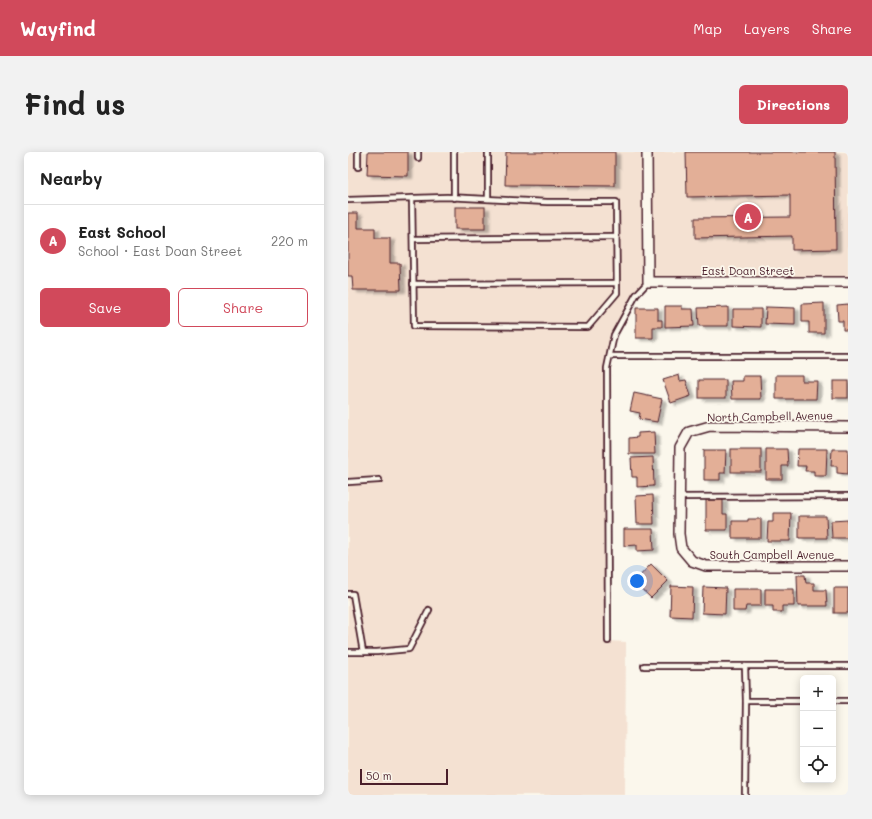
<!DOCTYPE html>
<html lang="en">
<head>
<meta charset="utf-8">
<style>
  :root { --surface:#fff; --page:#f2f2f2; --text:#222; --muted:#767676; --line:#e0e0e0; --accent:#d1495b }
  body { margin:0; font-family:Mali,sans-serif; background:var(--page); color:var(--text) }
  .controls { position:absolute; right:12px; bottom:12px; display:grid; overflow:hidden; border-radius:6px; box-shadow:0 2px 10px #0003 }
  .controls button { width:36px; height:36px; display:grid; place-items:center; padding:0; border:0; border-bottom:1px solid var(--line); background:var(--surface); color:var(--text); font:20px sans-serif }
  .scale { position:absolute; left:12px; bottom:10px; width:88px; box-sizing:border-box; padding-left:4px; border:2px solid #4a1f2b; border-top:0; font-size:11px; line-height:14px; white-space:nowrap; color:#4a1f2b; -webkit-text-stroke:3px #fbf7ec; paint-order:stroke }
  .you { position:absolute; left:289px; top:429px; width:14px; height:14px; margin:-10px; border:3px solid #fff; border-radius:50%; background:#1a73e8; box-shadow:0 0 0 6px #1a73e833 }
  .badge { display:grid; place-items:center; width:26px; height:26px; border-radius:50%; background:var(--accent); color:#fff; font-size:13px; font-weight:700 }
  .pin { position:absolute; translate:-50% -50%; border:2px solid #fff; box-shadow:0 1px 4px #0006 }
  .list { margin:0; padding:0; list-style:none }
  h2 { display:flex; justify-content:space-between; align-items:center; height:52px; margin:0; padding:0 16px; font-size:17px }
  h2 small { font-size:13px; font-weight:400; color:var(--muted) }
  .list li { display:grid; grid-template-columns:26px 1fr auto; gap:12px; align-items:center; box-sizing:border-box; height:72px; padding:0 16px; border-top:1px solid var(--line) }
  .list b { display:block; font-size:15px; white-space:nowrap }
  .list p { margin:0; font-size:13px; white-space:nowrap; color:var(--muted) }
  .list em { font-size:13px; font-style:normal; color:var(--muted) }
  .actions { display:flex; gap:8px; padding:12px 16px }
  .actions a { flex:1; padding:9px 0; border:1px solid var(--accent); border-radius:6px; text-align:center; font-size:14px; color:var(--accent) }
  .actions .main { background:var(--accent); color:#fff }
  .icon { flex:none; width:22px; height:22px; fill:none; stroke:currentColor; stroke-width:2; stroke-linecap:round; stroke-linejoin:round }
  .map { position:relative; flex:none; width:500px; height:643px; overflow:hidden; border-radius:6px }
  header { display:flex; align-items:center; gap:24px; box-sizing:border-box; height:56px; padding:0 20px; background:var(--accent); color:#fff }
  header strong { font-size:19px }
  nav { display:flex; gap:22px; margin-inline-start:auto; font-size:14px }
  .intro { display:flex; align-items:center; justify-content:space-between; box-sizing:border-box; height:96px; padding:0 24px }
  h1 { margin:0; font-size:28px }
  .button { padding:10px 18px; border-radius:6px; background:var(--accent); color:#fff; font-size:14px; font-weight:700 }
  main { display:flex; gap:24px; padding:0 24px }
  aside { flex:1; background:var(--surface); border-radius:6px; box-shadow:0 2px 10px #0003 }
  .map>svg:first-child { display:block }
</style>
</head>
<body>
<header>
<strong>Wayfind</strong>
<nav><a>Map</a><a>Layers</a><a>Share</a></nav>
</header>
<div class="intro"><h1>Find us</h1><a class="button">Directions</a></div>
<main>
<aside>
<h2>Nearby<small></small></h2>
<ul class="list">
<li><span class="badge">A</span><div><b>East School</b><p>School · East Doan Street</p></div><em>220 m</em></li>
</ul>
<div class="actions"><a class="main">Save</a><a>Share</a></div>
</aside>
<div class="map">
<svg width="500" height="643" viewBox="0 0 500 643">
  <defs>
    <filter id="shadow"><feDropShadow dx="4.5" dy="2.5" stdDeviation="1" flood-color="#0004"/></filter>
  </defs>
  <rect width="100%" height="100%" fill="#fbf7ec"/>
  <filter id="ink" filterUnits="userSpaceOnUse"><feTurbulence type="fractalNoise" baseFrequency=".025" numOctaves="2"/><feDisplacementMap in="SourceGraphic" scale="8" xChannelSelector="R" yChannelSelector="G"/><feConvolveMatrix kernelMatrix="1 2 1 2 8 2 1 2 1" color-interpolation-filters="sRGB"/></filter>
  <g filter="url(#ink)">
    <polygon fill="#f4e1d2" points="0,0 500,0 500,130 300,130 288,143 266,183 259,216 260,489 278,490 277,643 0,643"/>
    <g fill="#e3af97" stroke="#4a1f2b" filter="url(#shadow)">
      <polygon points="20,0 60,0 60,24 19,23"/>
      <polygon points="158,0 267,0 267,34 157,33"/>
      <polygon points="338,0 487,0 488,97 444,98 444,84 347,86 347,66 442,65 442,43 339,45"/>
      <rect x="107" y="55" width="30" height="22"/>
      <polygon points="0,61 10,61 10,76 27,76 27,86 42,86 42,111 52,111 53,138 5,138 4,124 0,124"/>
      <polygon points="476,151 476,181 461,181 461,170 454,170 454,152"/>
      <polygon points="500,152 500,178 495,178 495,169 490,169 489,153"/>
      <polygon points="317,154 334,154 334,157 345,157 346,174 317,175"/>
      <polygon points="380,155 380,174 351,174 350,156"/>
      <polygon points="418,155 447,156 447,173 417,172"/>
      <polygon points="288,156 310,156 310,168 314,168 314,175 305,175 305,186 288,186"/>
      <polygon points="385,157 413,157 413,175 385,174"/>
      <polygon points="331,223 332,229 338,228 343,244 323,251 315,228"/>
      <polygon points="428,223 454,223 454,229 469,229 468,247 428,247"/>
      <polygon points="395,224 412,224 413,247 384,247 383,229 395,229"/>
      <rect x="351" y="228" width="27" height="18"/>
      <rect x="485" y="229" width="15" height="17"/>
      <polygon points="286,241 314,247 309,270 291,267 292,261 282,259"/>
      <polygon points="306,280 307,302 281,302 281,286 290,285 290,281"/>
      <rect x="383" y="297" width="30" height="23"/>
      <polygon points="418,297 439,297 440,314 434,314 434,327 418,327"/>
      <polygon points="450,297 479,297 478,324 466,324 466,319 457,319 458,314 449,314"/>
      <polygon points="484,297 500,297 500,322 489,321 489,314 483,314"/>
      <polygon points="356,298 378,298 377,321 372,321 372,328 356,328"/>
      <polygon points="305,305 306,334 289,335 289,325 284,325 283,306"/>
      <polygon points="305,343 306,372 289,372 288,344"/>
      <polygon points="358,347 375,347 375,362 379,362 379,378 358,378"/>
      <polygon points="425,361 443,361 442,389 419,389 420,370 425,370"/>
      <polygon points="451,364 478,364 479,386 451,386"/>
      <polygon points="400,367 413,367 413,386 384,386 384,369 400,369"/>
      <polygon points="500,368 500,386 484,386 483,369"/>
      <polygon points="276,377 305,377 306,398 289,399 289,393 276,394"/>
      <polygon points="303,412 320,429 303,446 286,430"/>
      <polygon points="449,423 457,423 458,431 466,431 466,438 478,438 479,454 450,454"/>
      <polygon points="323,434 345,435 344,465 322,464"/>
      <polygon points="355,435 378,436 377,462 354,461"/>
      <rect x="486" y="436" width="14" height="25"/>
      <polygon points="385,437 413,437 413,454 398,454 397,459 385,459"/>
      <polygon points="417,437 446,437 446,454 434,454 434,460 425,460 425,454 417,454"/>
    </g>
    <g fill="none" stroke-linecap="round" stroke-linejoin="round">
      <g stroke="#4a1f2b" stroke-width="8">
        <g id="lane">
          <polyline points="10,0 10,15"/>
          <polyline points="70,0 70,6"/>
          <polyline points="106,0 106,46"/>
          <polyline points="140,47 140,0"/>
          <polyline points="0,48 99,45 199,50 268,50 269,141 240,175 66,174 64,46"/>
          <polyline points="65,87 268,85"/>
          <polyline points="65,132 269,131"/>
          <polyline points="262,204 500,204"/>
          <polyline points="0,330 31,328"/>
          <polyline points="331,345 500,344"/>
          <polyline points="0,442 5,442 15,500"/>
          <polyline points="260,489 259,216 266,183 288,143 300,130"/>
          <polyline points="0,500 29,500 61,497 81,458"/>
          <polyline points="296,514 500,514"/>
          <polyline points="397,514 398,549"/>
          <polyline points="485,549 500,549"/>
          <polyline points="397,643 398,549 455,549"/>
        </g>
      </g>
      <g stroke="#4a1f2b" stroke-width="12">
        <g id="street">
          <polyline points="299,0 300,130 500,130"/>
          <polyline points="500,275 362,274 341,280 332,296 331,382 333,396 344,409 358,414 500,414"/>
        </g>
      </g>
      <use href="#lane" stroke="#fbf7ec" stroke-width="4.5"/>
      <use href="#street" stroke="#fbf7ec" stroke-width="9"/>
    </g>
  </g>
  <g text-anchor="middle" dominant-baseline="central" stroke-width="3.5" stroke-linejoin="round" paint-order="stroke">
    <g font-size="11" fill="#4a1f2b" stroke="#fbf7ec">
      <text x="400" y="118">East Doan Street</text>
      <text transform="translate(422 264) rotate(-1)">North Campbell Avenue</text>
      <text x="424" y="402">South Campbell Avenue</text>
    </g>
  </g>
</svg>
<div class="controls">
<button>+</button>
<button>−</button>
<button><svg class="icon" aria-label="locate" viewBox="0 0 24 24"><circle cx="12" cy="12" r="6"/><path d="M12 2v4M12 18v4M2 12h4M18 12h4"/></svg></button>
</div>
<div class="scale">50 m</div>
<div class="you"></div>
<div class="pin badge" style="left:400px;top:65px">A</div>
</div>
</main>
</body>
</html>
